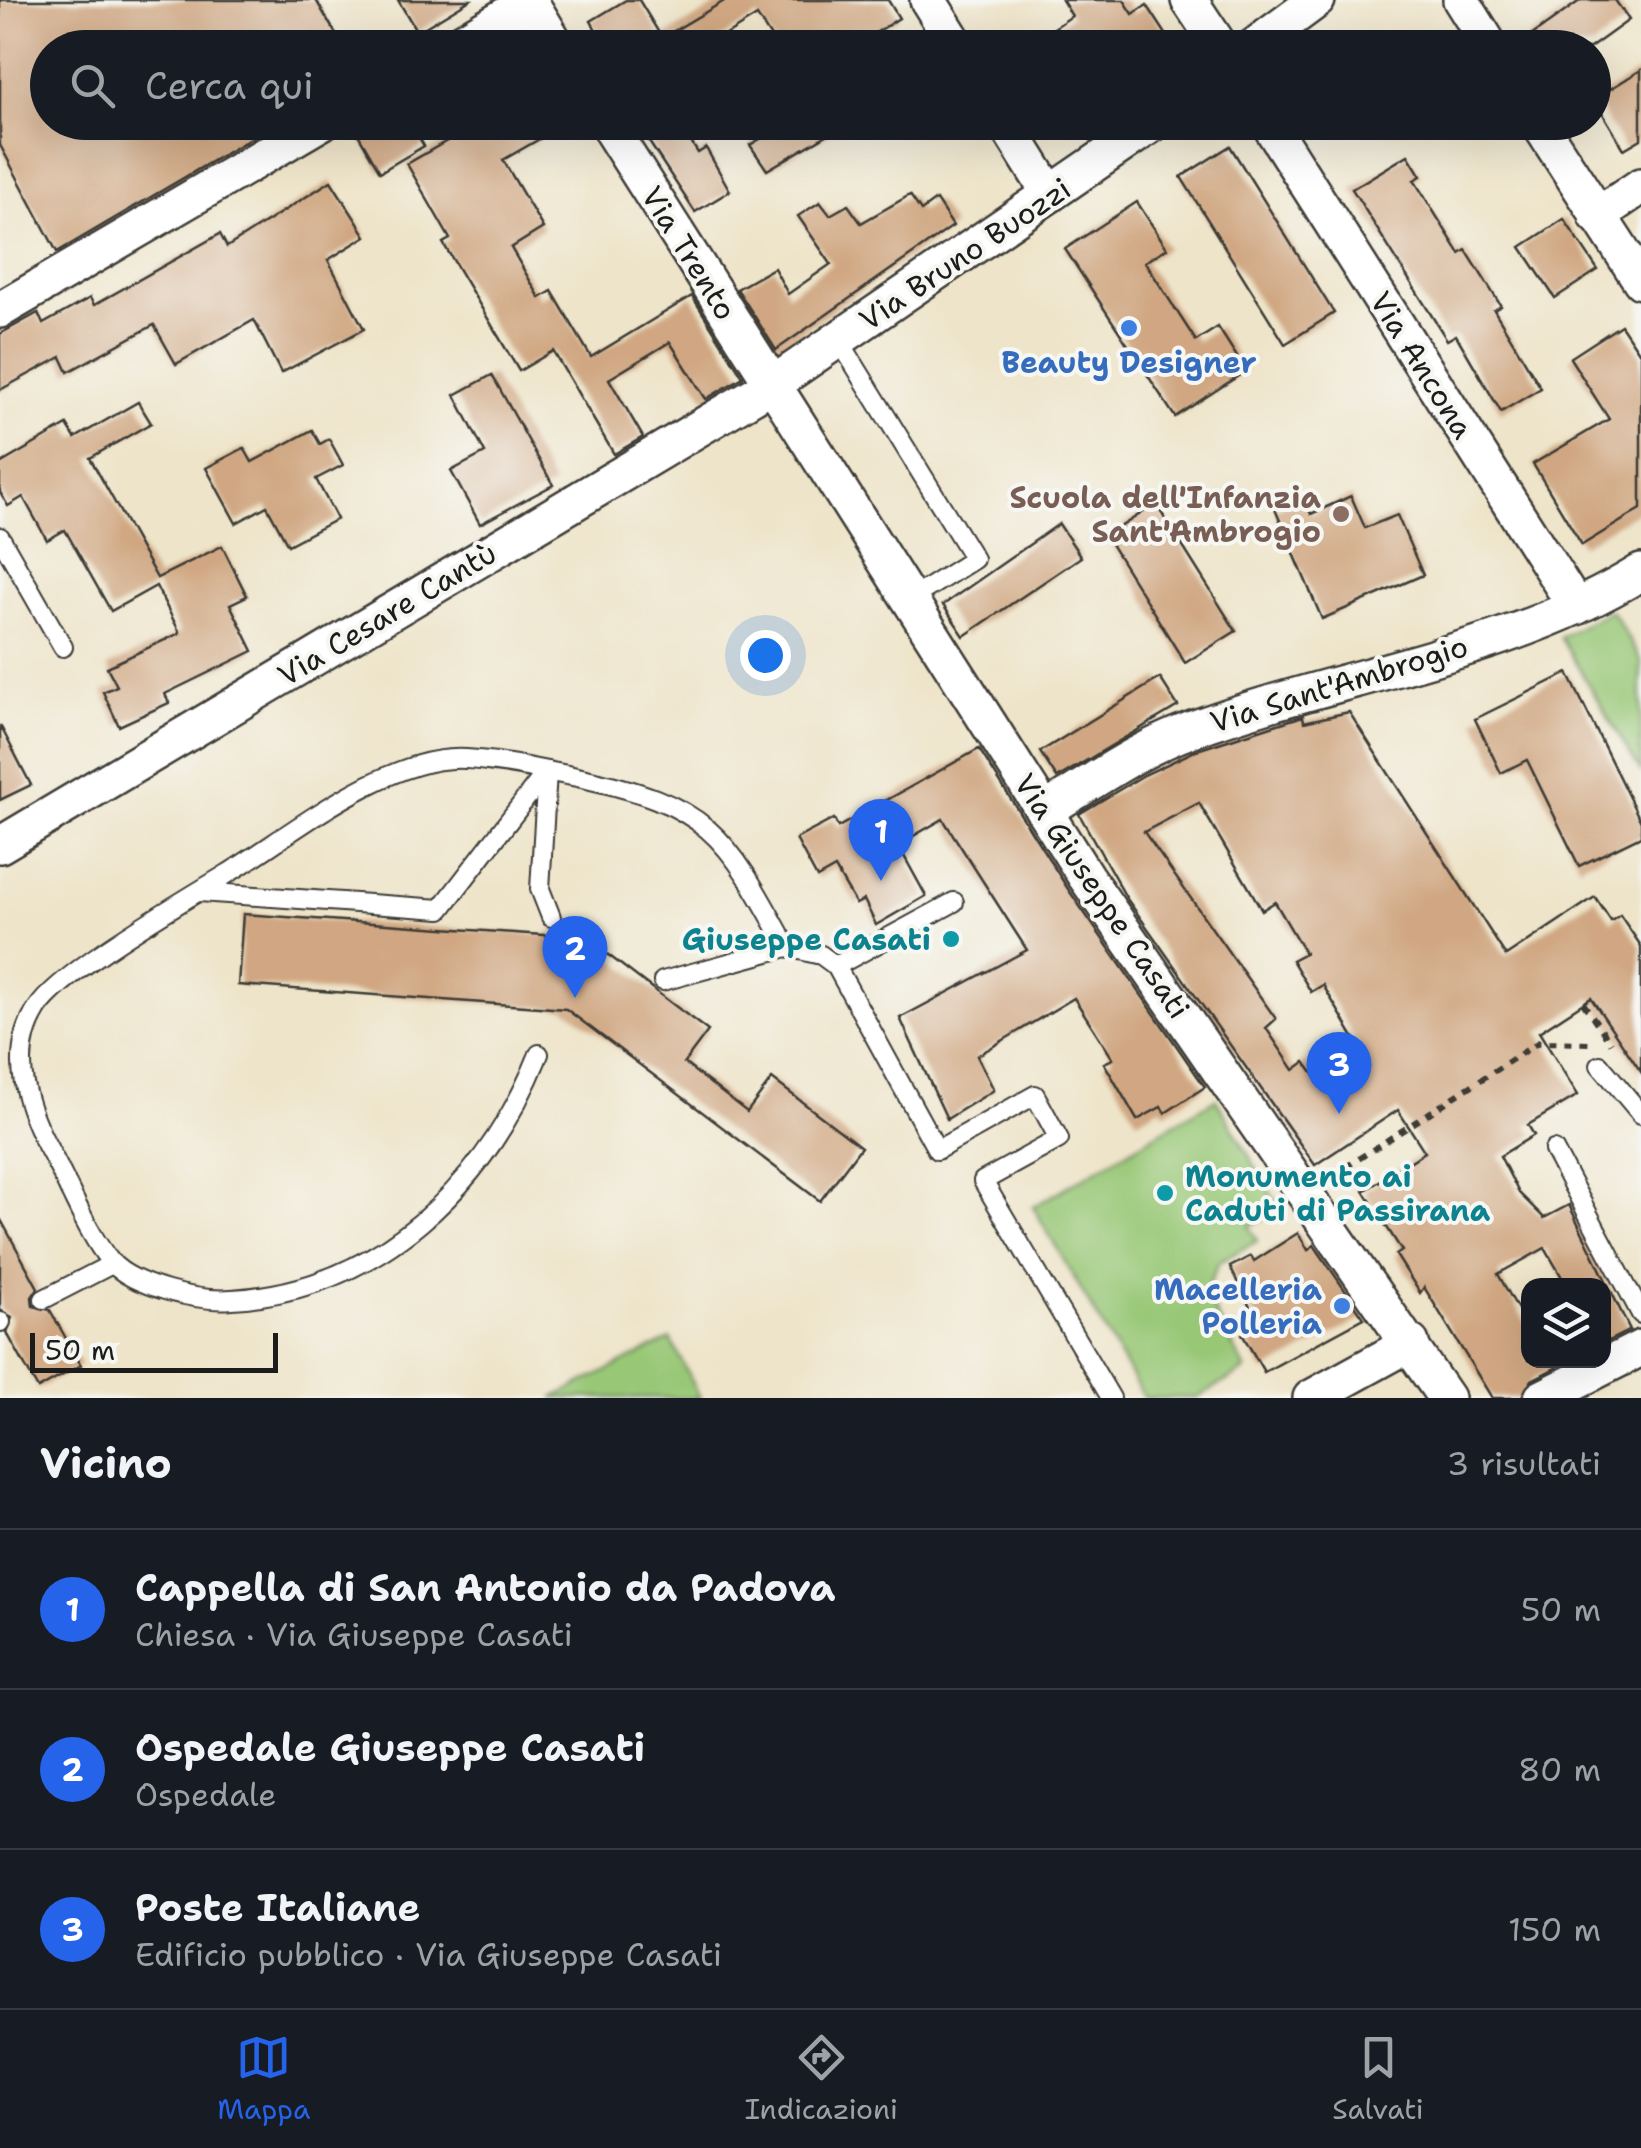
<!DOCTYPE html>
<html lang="it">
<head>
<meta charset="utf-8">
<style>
  :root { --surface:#171b24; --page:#242831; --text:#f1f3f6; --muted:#9ea1a6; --line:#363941; --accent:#2563eb }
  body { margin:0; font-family:"Shantell Sans",sans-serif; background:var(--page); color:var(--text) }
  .controls { position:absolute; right:30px; bottom:30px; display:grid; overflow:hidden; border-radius:20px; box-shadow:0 10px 40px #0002 }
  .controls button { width:90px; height:90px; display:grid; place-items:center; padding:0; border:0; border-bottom:2px solid var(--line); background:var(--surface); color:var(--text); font:50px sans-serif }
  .scale { position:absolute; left:30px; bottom:25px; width:248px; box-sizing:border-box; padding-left:10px; border:5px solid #1c1c1c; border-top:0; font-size:28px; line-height:35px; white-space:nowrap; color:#1c1c1c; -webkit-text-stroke:8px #f6f6f2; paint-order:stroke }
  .you { position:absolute; left:765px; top:655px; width:35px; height:35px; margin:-25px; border:8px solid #fff; border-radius:50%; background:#1a73e8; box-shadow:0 0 0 15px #1a73e833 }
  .badge { display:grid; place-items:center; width:65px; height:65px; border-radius:50%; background:var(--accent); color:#fff; font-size:32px; font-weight:700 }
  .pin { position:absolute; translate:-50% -82px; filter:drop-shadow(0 2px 5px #0008) }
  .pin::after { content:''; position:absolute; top:52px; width:35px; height:30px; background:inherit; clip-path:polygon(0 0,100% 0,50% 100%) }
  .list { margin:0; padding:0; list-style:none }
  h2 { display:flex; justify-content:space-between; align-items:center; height:130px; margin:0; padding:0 40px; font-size:42px }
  h2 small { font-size:32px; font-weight:400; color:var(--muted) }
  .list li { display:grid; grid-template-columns:65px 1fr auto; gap:30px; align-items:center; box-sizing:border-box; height:160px; padding:0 40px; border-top:2px solid var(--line) }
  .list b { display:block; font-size:38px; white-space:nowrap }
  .list p { margin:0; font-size:32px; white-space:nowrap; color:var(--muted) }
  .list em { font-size:32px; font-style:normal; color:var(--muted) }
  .icon { flex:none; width:55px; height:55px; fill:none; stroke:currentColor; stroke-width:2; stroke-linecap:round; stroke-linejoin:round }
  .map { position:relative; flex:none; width:1641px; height:1398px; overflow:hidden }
  .search { position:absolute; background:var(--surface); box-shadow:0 10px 40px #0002; left:30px; right:30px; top:30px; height:110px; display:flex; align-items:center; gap:25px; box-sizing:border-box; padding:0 35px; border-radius:55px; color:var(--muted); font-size:38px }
  .sheet { height:610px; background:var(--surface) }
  nav { display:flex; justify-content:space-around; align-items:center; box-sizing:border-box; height:140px; border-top:2px solid var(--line); background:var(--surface); font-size:28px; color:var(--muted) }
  nav a { display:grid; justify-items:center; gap:5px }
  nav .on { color:var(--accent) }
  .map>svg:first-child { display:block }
</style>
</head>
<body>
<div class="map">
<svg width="1641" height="1398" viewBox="0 0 1641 1398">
  <rect width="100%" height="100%" fill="#f6f6f2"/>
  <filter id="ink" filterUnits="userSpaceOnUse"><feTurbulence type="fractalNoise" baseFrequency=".01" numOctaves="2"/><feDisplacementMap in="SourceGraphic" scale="20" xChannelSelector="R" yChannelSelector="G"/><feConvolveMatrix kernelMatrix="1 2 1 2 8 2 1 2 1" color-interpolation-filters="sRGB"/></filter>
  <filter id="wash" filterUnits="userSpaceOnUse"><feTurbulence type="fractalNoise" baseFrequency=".0048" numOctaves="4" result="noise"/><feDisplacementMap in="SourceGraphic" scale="40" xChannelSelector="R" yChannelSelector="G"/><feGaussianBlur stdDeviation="2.25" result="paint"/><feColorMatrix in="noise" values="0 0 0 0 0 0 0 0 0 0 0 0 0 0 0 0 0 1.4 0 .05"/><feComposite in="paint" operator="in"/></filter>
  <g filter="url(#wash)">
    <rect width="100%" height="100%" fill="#eee4c9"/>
    <g fill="#98c776" stroke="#5a7249" stroke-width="2.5">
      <polygon points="1611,610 1641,661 1641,772 1560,637"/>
      <polygon points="1216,1099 1280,1209 1249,1226 1257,1241 1219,1262 1205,1294 1246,1370 1196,1398 1144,1398 1033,1207"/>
      <polygon points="671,1339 700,1398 553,1398"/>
    </g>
    <g id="blocks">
      <g fill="#d0a782" fill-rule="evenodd">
        <polygon points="0,0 316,0 344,48 48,48 48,122 279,122 57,252 0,145"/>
        <polygon points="398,0 470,0 417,32"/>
        <polygon points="626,0 639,0 662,38 726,0 888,0 899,18 852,48 778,48 757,16 705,48 606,48 591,21"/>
        <polygon points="1062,0 1124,0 1133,14 1147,5 1175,48 1024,48 1072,16"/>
        <polygon points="1581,0 1615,0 1629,20 1590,48 1514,48"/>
        <polygon points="1641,70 1641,139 1624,149 1594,99"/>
        <polygon points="351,122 410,122 424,146 380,172"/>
        <polygon points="480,122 569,122 503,160 543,228 511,248 540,298 552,291 591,357 692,296 743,377 706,399 670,342 609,379 643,437 614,454 553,351 519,371 443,243 450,239 407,164"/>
        <polygon points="636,122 678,122 698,153 706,148 730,191 695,212"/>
        <polygon points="789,122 849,122 767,170 750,145"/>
        <polygon points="1230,146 1334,313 1285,344 1181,177"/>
        <polygon points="1408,155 1421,176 1414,180 1460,254 1466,250 1501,306 1494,310 1541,388 1501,412 1456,335 1447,340 1352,189"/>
        <polygon points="331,181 366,236 328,260 364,329 281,373 254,320 176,364 154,325 68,372 61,357 0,390 0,334 38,313 43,324 90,298 94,305 220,234 227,247"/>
        <polygon points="910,195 921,211 936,200 953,226 776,350 737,289 774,268 788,294 831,264 798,216 820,202 830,215 848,205 861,223"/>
        <polygon points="1137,202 1167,248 1145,262 1196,341 1218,327 1246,371 1175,417 1065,249"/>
        <polygon points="1564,219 1598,270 1555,298 1521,247"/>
        <polygon points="1621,325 1641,355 1641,509 1582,545 1533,464 1609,419 1570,358"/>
        <polygon points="492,375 553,485 480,524 451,471 485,453 455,395"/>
        <polygon points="138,402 151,423 90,458 157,578 222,546 247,596 230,604 253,651 165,694 169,703 119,726 103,692 117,686 107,667 180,633 156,586 111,611 65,530 47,540 23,497 8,506 0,492 0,464 67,425 75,438"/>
        <polygon points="312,430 320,444 329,439 343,465 316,479 337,519 288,545 267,506 236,523 206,468 244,448 252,462"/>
        <polygon points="1303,496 1311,514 1351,496 1365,528 1397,515 1423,575 1322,619 1275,509"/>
        <polygon points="1156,504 1236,631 1185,663 1106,536"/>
        <polygon points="1059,524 1081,557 964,636 943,605"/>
        <polygon points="1568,673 1641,822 1641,836 1579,866 1527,760 1501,773 1475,719"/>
        <polygon points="1160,678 1178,706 1057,778 1040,752"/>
        <path d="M1349 712 1506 956 1595 897 1611 921 1620 915 1641 946V1072L1591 998 1539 1032 1578 1095 1528 1125 1534 1135 1500 1156 1519 1193 1544 1218 1569 1205 1630 1330 1604 1343V1286H1567L1545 1248 1498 1274 1528 1327V1360H1553L1557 1367 1532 1380 1521 1398H1492L1424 1287 1420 1293 1396 1255 1402 1251 1364 1191 1425 1152 1398 1110 1315 1165 1127 899 1079 814 1144 775 1197 750 1303 716 1304 722ZM1199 803 1262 910 1275 902 1305 953 1292 960 1311 992 1323 985 1362 1051 1350 1059 1358 1073 1327 1092 1305 1062 1294 1070 1266 1028 1276 1019 1144 832Z"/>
        <polygon points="0,725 31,785 0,800"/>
        <polygon points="979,749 1068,889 1205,1087 1165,1113 1161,1107 1137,1120 1104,1063 1113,1059 1074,998 977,1056 994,1090 947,1119 900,1018 1027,950 943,819 898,845 926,896 876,925 864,900 856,904 835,868 817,878 796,839 834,819 838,827"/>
        <polygon points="243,914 586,938 708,1031 684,1063 747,1112 772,1079 861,1147 820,1201 566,1009 238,985"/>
        <polygon points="0,1218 38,1288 32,1297 33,1306 50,1310 81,1365 38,1389 7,1333 12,1317 0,1310"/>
        <polygon points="1298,1233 1308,1250 1314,1245 1364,1318 1264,1372 1242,1334 1259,1325 1230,1267 1251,1256 1254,1261"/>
      </g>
    </g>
  </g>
  <g filter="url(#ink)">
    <use href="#blocks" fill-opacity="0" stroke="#3c3a36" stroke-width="2.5"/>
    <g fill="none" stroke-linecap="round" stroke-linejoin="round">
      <g stroke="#3c3a36" stroke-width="22">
        <g id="lane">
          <polyline points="839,340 974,559 912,598"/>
          <polyline points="0,537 63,647"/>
          <polyline points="547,772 540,889 551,917"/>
          <polyline points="199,892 441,909 547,771"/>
          <polyline points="836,966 954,902"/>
          <polyline points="663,981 787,947"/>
          <path d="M539 1054C486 1186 379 1290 232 1299 200 1302 134 1287 111 1262 89 1237 69 1186 52 1155 27 1110 7 1057 37 1009 60 972 185 900 227 874 292 834 388 754 466 759 504 761 539 770 577 777 708 805 725 832 787 947L821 955 836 966 937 1150 1035 1095 1059 1139 983 1181 1111 1398"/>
          <polyline points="1600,1065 1641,1114"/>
          <polyline points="1554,1150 1641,1314"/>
          <polyline points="44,1299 112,1264"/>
          <polyline points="0,1322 1,1322"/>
        </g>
      </g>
      <g stroke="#3c3a36" stroke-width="40">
        <g id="street">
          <polyline points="529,0 558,48"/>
          <polyline points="928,0 958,48"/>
          <polyline points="1189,0 1221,48"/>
          <polyline points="1461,0 1491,48"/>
          <polyline points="451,48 530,1"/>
          <polyline points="1252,48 1317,0"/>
          <polyline points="606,122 1086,877 1446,1398"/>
          <polyline points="1005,122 1050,194"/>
          <polyline points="1268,122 1576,607"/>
          <polyline points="1538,122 1641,281"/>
          <polyline points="1597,216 1641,186"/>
          <polyline points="0,310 322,122"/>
          <path d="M1044 811C1091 783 1138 749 1190 730 1337 675 1505 656 1641 572"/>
          <polyline points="0,845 773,384 1155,122"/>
          <polyline points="1311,1398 1411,1343"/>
          <polyline points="1542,1398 1641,1348"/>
        </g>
      </g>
      <g stroke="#3c3a36" stroke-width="6" stroke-dasharray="8 8" stroke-linecap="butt">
        <polyline points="1583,1003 1611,1043"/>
        <polyline points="1332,1176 1539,1042 1590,1043"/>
      </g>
      <use href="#lane" stroke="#fff" stroke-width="18"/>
      <use href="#street" stroke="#fff" stroke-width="35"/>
    </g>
  </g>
  <g fill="#3f7fe0" stroke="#f6f6f2" stroke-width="4">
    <circle cx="1129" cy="328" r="10"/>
    <circle cx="1342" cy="1306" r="10"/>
  </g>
  <circle fill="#8d6e63" stroke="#f6f6f2" stroke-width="4" cx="1341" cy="514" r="10"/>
  <g fill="#0f9aa8" stroke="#f6f6f2" stroke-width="4">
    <circle cx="951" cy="939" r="10"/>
    <circle cx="1165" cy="1193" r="10"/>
  </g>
  <g text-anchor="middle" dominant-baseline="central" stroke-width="8" stroke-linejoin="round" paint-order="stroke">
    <g font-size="30" fill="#1c1c1c" stroke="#f6f6f2">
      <text transform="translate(689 253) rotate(58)">Via Trento</text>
      <text transform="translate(965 254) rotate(-34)">Via Bruno Buozzi</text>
      <text transform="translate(1422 365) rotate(58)">Via Ancona</text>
      <text transform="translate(387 614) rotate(-31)">Via Cesare Cantù</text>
      <text transform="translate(1339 684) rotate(-17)">Via Sant'Ambrogio</text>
      <text transform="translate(1102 896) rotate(56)">Via Giuseppe Casati</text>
    </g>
    <g font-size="30" font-weight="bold" fill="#366cbe" stroke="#f6f6f2">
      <text x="1129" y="362">Beauty Designer</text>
      <text x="1322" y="1289" text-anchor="end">Macelleria<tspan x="1322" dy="34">Polleria</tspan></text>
    </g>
    <g font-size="30" font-weight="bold" fill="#785e54" stroke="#f6f6f2" text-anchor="end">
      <text x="1321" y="497">Scuola dell'Infanzia<tspan x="1321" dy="34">Sant'Ambrogio</tspan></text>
    </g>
    <g font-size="30" font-weight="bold" fill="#0d838f" stroke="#f6f6f2" text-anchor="end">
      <text x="931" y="939">Giuseppe Casati</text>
      <text x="1185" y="1176" text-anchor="start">Monumento ai<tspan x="1185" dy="34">Caduti di Passirana</tspan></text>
    </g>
  </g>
</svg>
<div class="controls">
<button><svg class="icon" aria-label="layers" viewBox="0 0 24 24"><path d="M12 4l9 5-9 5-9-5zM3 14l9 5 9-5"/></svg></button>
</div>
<div class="scale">50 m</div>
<div class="you"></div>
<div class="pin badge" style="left:881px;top:881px">1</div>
<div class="pin badge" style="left:575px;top:998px">2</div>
<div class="pin badge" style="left:1339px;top:1114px">3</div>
<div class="search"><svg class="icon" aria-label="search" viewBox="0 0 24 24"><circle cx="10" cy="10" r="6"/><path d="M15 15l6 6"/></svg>Cerca qui</div>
</div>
<section class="sheet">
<h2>Vicino<small>3 risultati</small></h2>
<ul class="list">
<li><span class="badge">1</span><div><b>Cappella di San Antonio da Padova</b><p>Chiesa · Via Giuseppe Casati</p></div><em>50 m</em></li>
<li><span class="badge">2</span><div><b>Ospedale Giuseppe Casati</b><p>Ospedale</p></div><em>80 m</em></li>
<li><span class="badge">3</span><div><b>Poste Italiane</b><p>Edificio pubblico · Via Giuseppe Casati</p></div><em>150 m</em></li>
</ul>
</section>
<nav>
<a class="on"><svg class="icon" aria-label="map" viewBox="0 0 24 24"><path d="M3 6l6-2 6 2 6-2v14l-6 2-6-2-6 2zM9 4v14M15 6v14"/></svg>Mappa</a>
<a><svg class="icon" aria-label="directions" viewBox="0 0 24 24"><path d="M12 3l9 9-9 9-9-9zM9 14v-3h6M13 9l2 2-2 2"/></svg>Indicazioni</a>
<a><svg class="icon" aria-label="saved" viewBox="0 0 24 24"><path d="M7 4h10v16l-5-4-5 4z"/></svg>Salvati</a>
</nav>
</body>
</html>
